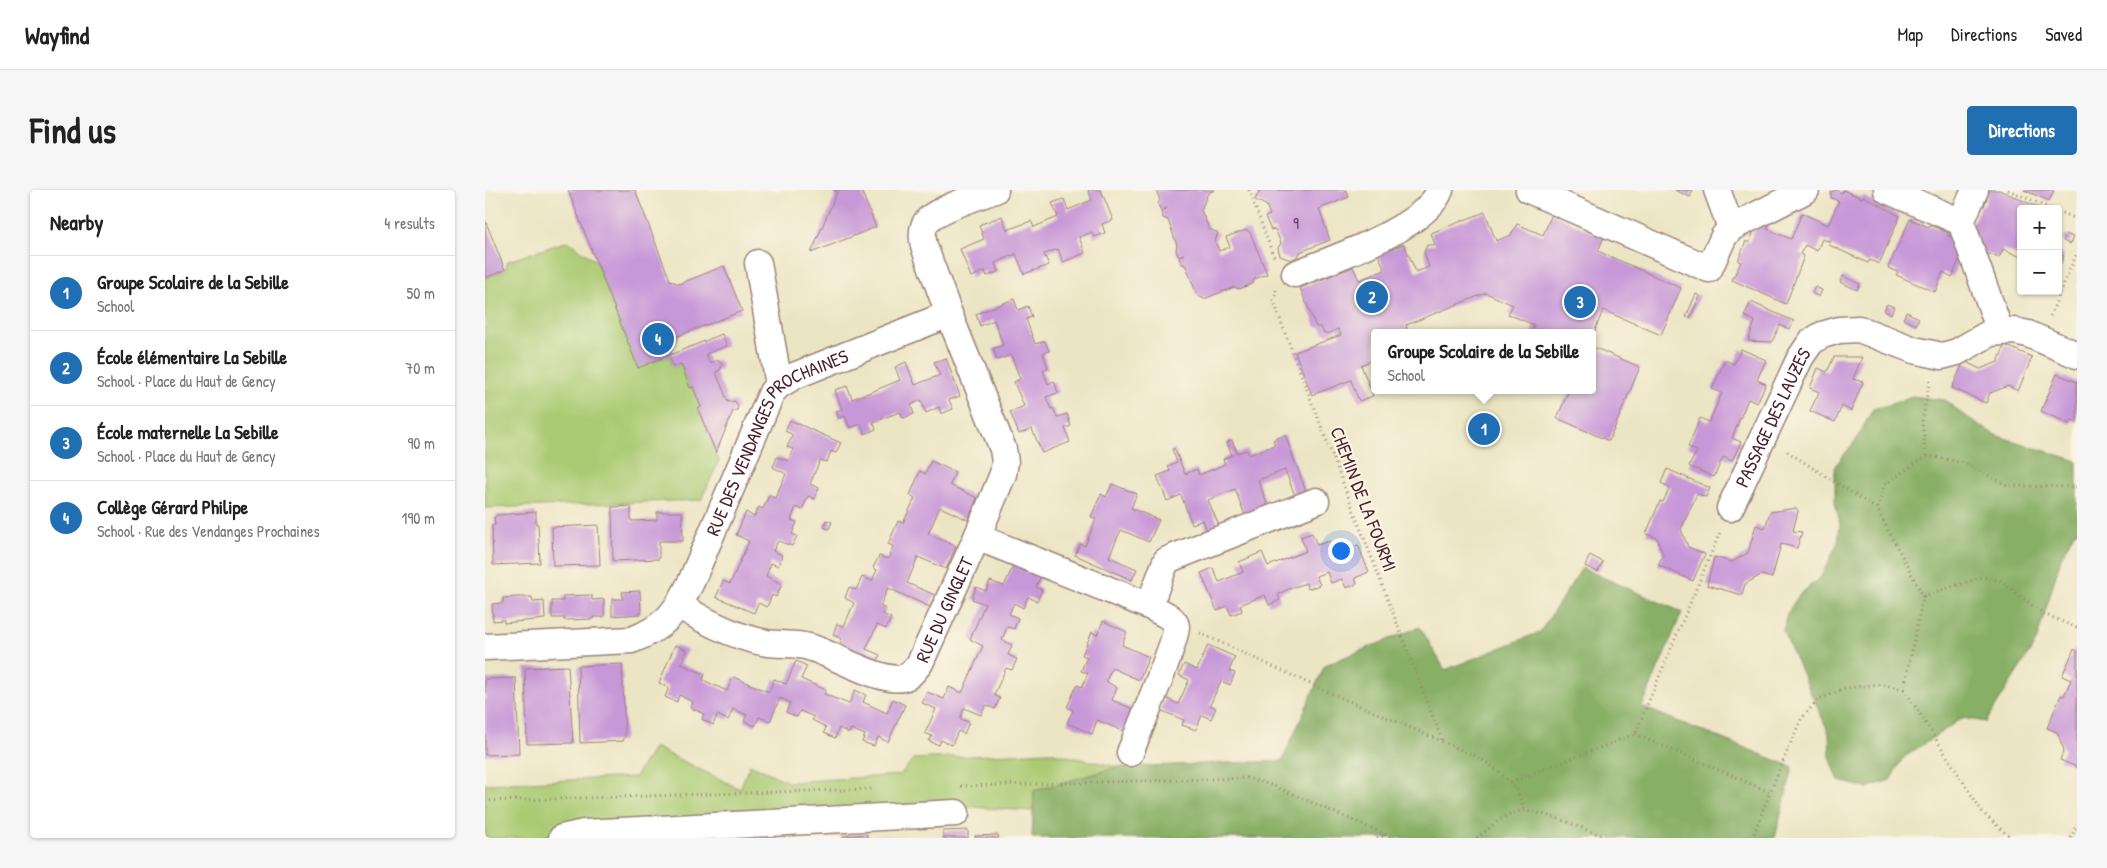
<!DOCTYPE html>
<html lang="en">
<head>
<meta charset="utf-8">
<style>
  :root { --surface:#fff; --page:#f6f6f6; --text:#222; --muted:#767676; --line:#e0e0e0; --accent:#1f6fb2 }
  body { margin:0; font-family:"Patrick Hand",sans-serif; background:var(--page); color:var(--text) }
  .controls { position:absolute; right:15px; top:15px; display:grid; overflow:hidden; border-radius:5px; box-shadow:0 1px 4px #0004 }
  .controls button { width:45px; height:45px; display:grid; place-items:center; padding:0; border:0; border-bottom:1px solid var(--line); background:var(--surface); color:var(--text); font:25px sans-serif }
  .you { position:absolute; left:855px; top:360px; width:18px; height:18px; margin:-12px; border:4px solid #fff; border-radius:50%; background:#1a73e8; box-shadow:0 0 0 8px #1a73e833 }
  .badge { display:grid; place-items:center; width:32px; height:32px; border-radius:50%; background:var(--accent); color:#fff; font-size:16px; font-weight:700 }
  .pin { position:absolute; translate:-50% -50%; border:2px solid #fff; box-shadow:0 1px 5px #0006 }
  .popup { position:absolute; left:886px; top:139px; width:225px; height:65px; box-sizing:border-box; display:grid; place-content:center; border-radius:5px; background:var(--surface); filter:drop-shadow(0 1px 4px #0005); font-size:16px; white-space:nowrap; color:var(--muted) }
  .popup b { font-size:19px; color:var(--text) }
  .popup::after { content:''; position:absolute; left:50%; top:100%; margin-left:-10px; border:10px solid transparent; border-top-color:var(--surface) }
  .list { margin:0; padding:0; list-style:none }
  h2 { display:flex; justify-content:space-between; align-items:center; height:65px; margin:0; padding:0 20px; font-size:21px }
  h2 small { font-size:16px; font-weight:400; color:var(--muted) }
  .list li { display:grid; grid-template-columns:32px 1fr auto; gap:15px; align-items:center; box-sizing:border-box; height:75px; padding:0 20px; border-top:1px solid var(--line) }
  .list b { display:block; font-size:19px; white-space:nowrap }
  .list p { margin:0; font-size:16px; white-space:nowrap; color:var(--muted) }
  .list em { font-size:16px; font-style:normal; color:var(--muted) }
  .map { position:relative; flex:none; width:1592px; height:648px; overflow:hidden; border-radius:5px }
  header { display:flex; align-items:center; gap:30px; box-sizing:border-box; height:70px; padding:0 25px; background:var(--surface); border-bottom:1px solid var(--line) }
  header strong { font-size:24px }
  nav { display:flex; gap:28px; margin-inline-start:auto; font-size:18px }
  .intro { display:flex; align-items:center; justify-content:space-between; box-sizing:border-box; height:120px; padding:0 30px }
  h1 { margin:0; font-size:35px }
  .button { padding:12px 22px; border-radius:5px; background:var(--accent); color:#fff; font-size:18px; font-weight:700 }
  main { display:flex; gap:30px; padding:0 30px }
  aside { flex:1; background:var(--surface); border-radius:5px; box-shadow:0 1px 4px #0004 }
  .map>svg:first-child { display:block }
</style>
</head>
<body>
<header>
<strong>Wayfind</strong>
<nav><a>Map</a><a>Directions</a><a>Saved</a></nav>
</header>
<div class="intro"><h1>Find us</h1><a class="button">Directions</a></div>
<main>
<aside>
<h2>Nearby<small>4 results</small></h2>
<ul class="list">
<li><span class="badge">1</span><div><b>Groupe Scolaire de la Sebille</b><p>School</p></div><em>50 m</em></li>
<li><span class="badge">2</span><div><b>École élémentaire La Sebille</b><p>School · Place du Haut de Gency</p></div><em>70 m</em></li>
<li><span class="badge">3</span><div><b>École maternelle La Sebille</b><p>School · Place du Haut de Gency</p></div><em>90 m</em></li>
<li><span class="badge">4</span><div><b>Collège Gérard Philipe</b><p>School · Rue des Vendanges Prochaines</p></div><em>190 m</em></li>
</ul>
</aside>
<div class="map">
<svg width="1592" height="648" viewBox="0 0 1592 648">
  <rect width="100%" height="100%" fill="#fcf5e5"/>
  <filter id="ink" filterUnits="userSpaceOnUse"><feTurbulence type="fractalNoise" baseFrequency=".02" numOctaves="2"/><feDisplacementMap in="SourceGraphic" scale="10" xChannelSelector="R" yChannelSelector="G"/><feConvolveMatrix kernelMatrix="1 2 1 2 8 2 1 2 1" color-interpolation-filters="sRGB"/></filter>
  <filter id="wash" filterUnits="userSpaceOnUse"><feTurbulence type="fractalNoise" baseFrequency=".0096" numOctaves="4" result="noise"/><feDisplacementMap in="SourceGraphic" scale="20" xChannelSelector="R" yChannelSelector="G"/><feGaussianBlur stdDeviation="1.12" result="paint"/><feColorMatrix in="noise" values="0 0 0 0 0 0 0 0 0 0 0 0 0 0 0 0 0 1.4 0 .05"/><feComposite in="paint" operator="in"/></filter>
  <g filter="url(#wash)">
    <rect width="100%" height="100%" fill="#ece5c4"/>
    <g fill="#aacb73" stroke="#7a754f">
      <polygon points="83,51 111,71 153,177 184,165 188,177 196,174 205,198 208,197 216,217 213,219 234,271 216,310 0,318 0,88 20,80 23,71"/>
      <polygon points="169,557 255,599 265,574 303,592 415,585 428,569 564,562 633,577 549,601 548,621 484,617 141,634 92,638 51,648 0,648 0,594 150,587"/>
    </g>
    <g fill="#87af65" stroke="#686748">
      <polygon points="1427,206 1460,210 1474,222 1510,245 1592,271 1592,341 1589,342 1576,368 1551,452 1501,532 1477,528 1418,568 1405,590 1382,598 1354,591 1345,567 1344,543 1298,441 1302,424 1314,405 1336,387 1353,352 1355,334 1350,313 1350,276 1371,250 1388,219 1409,213"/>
      <polygon points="1097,378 1197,422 1157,517 1308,577 1290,648 547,648 549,601 633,577 797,571 840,475 935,437 960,480 1055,442"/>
    </g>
    <g id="blocks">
      <g fill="#c798d8">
        <polygon points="83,0 150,0 185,90 194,94 239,76 257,121 193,146 185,165 237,144 242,156 221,164 225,173 232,170 237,173 236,179 231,182 243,212 250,211 253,216 252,220 248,221 231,263 213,219 216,217 208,197 205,198 196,174 188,177 184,165 153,178"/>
        <polygon points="348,0 376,0 391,37 326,63 352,2"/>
        <polygon points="603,0 616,0 628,30 617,34 620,43 609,47 607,42 594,47 600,63 578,72 573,59 559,64 564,75 539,84 531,64 510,73 513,82 502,86 500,81 486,87 475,59 499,49 494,35 517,26 522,40 546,31 549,37 573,27 567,13 579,9 583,20 607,10"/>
        <polygon points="671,0 730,0 723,3 716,20 724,39 733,43 730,51 734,61 745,57 741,47 761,40 765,42 782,84 770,89 767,94 754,99 749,97 719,109 712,105 701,76 696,73 694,67 699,64 693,66 691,60 692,55 683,30 678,28 676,22 682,18 676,21 673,14 675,10"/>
        <polygon points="775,0 861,0 864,7 834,19 845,50 815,62 813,66 806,70 795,66 793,58 796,53 790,39 786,40 780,27 785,25 781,15 770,10"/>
        <polygon points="1190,0 1208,0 1205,7"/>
        <polygon points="1351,0 1357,3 1358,0 1377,8 1378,6 1415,26 1394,74 1385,70 1383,73 1344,55 1346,52 1337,49 1332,61 1320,55 1315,64 1319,66 1301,114 1247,90 1256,72 1253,71 1261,51 1264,53 1272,34 1286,32 1282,39 1306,49 1317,23 1343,35 1354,11 1346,8 1346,2"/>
        <polygon points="1505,0 1514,0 1557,19 1536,19 1536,67 1518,59 1514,68 1494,60 1487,34 1496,15 1499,16"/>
        <polygon points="1539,0 1566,0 1569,1 1564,11"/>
        <polygon points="1000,22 1011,51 1026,45 1032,34 1058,45 1067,24 1119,47 1113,61 1196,98 1176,145 1118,120 1109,143 1046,143 1049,135 1023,124 1028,115 1001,103 921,135 924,143 890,143 890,169 876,175 888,206 874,211 866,190 827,205 810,162 856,145 853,139 842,144 838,142 836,137 831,137 815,98 868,77 874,90 900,80 893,64 919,54 931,82 944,77 939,62 942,55 950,55 946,43"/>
        <polygon points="1425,29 1444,37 1445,35 1464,43 1463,46 1466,47 1467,44 1476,66 1467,87 1458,82 1450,102 1411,85 1413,82 1403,78"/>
        <polygon points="0,30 20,80 0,88"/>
        <polygon points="1581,44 1588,47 1585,54 1578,51"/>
        <polygon points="1573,63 1579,66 1573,80"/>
        <polygon points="1358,86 1375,94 1372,100 1355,92"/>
        <polygon points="1330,97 1337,100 1334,107 1327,103"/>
        <polygon points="1211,104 1215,106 1205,128 1201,127"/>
        <polygon points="529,109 533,120 543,116 547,127 541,129 550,154 560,151 564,161 558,163 563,178 558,180 563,194 569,191 573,203 561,207 566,219 568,218 572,227 582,224 586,236 580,238 585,252 557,263 547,239 534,244 525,222 539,216 529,192 535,189 526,165 512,170 508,159 518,155 509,130 495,136 491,124"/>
        <polygon points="1266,112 1295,125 1309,131 1304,139 1295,135 1287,152 1263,151 1270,131 1259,126"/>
        <polygon points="1402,114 1409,117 1406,124 1399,121"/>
        <polygon points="1421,122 1434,128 1431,135 1418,129"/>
        <polygon points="1520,155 1547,167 1533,201 1523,196 1505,203 1501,213 1467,198 1479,171 1495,179 1513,172"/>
        <polygon points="1108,157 1155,177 1124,251 1072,228 1084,200 1108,200"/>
        <polygon points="1256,159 1281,170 1272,190 1281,194 1272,213 1263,209 1247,248 1256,252 1247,271 1238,267 1229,287 1204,276 1212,261 1203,257 1215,228 1224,232 1237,203 1227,199 1240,170 1249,174"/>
        <polygon points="1349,167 1377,167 1368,189 1378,192 1366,221 1357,216 1350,232 1325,221 1334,202 1325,198 1333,178 1342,182"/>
        <polygon points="461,168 475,206 464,210 468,219 456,224 454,217 441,223 436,210 426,215 429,224 418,228 415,222 388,232 391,239 380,244 376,234 365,238 360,226 354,228 351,221 357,219 350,200 362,196 367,209 391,200 415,190 410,177 421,172 430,195 455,185 449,172"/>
        <polygon points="1572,184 1592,192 1592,232 1587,230 1585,234 1556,221"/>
        <polygon points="305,230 356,253 351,263 346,261 342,272 335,270 325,294 334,298 330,309 323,306 317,320 311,317 306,330 312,332 307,344 312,346 307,356 293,351 288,361 297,365 293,376 286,373 281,386 297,394 291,407 287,405 282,417 273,413 269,423 231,407 238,391 245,394 264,351 251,345 261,322 269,327 274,317 278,319 284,305 290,308 301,284 288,277 292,267 303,271 308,259 302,257 308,245 300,241"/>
        <polygon points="800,245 822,304 811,308 800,280 787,285 773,290 784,319 761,328 750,299 723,310 735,338 723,343 718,330 707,334 696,305 682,311 672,286 685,281 683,276 692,272 687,259 689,258 700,284 712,279 714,285 740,274 738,269 747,265 742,253 744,251 747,250 752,263 762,260 764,265 790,255 788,250"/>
        <polygon points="446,271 470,282 465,295 492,308 483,330 455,317 443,344 471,356 461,379 433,367 422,393 450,405 445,417 403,398 395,416 401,419 398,424 406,428 401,439 392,435 381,459 395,465 390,476 352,460 357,449 348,445 352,434 359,436 369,413 360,408 364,397 371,400 377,387 387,391 392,380 388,378 394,366 403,369 408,356 403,354 413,331 418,333 430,308 425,305 435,281 440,284"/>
        <polygon points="1182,279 1225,298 1221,307 1212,304 1196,339 1203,357 1220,364 1208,391 1173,375 1178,365 1172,348 1161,344 1175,311 1178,312 1185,297 1176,293"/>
        <polygon points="627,294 652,304 646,318 674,330 664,352 636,340 630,353 624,367 652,379 647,390 590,365 595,354 600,356 611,329 606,327 616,304 621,307"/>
        <polygon points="146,316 146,331 172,330 172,322 197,322 198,351 174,351 174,369 128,371 127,317"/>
        <polygon points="1311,318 1313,321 1308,341 1317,342 1312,358 1296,354 1287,388 1276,385 1260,394 1257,405 1222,395 1229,367 1247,372 1263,363 1271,335 1280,338 1285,322"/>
        <polygon points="51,322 51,334 53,334 55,373 8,375 7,335 10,335 9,328 12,325"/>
        <polygon points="341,330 347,332 344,339 339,337"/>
        <polygon points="113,335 115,375 68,376 67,337"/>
        <polygon points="827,343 832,355 844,351 849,364 873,355 884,382 870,388 872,394 861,398 857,389 846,393 842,382 831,386 835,395 823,399 821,393 806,398 793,404 795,410 784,415 780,405 755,415 757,421 746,425 742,416 732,421 716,383 728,378 734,392 758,382 754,372 777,362 783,376 821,361 816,347"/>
        <polygon points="1105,365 1118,372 1113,382 1100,376"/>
        <polygon points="530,372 557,384 551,397 557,400 552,411 543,407 538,418 529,413 524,424 533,428 529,439 522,437 517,450 527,455 523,465 532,469 527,480 521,478 509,505 515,508 510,519 501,515 496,525 479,518 475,529 484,532 479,544 473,541 467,555 456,550 454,555 444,551 447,546 440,543 451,519 437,513 442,502 459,509 464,497 477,503 498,456 485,449 500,414 487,409 491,397 501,401 505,391 519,396"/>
        <polygon points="155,401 156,424 127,426 127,409 138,409 137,402"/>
        <polygon points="107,405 107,410 119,409 119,427 108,427 108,429 79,430 79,428 67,428 67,411 78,411 78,406"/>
        <polygon points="33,407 47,407 48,412 59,411 60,429 19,433 19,430 8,431 7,414 18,413 18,408"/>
        <polygon points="618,431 642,442 637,455 664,467 654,490 627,478 621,491 632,498 627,510 650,520 640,542 612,530 607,544 582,533 588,520 582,517 592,495 597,497 603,483 596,481 602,467 597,465 607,442 612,445"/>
        <polygon points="190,455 202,460 196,474 220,484 218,490 242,501 248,487 284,502 289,489 301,494 311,471 322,476 316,489 341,500 339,504 364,514 370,500 381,505 378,512 402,523 408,509 420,515 403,552 393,547 389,556 377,552 380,545 366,539 364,543 354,538 350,548 339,543 341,537 327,530 329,527 315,521 312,527 301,522 305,513 295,508 285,531 274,527 270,536 259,531 262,525 248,519 243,530 232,525 228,535 217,529 219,524 206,518 208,512 194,505 192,512 180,507 184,497 174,493"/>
        <polygon points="723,455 750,467 744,481 750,483 745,495 736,491 725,515 731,518 726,529 717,525 711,540 697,535 699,530 675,520 680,508 693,514 704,490 694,485 699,474 712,480"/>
        <polygon points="1589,459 1592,461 1592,577 1575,570 1579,560 1572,542 1562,538 1576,505 1579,506 1586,490 1577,486"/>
        <polygon points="137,474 140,545 138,551 95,553 93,476"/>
        <polygon points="83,476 88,553 42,554 40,478"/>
        <polygon points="31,488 34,564 0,565 0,489"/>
        <polygon points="483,640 483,648 458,648 458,641"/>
        <polygon points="382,644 382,648 358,648 358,646"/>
        <polygon points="513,645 514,648 490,648 490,646"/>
      </g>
    </g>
  </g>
  <g filter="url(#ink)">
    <use href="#blocks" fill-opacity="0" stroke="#9b8278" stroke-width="1"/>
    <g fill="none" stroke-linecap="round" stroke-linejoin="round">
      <g stroke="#9b8278" stroke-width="29">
        <g id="minor">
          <polyline points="1044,0 1224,79 1239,46 1246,38 1321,0"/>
          <polyline points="1232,0 1246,38"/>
          <polyline points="1402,0 1476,32 1490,0"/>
          <polyline points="1476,32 1515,141"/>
          <polyline points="273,73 294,195"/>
          <path d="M810 84C847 69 941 38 955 0"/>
          <path id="s1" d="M1245 318 1315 168 1326 152 1337 145 1354 140 1374 139 1429 160 1457 166 1472 162 1505 143 1529 141 1543 144 1592 165"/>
          <path d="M492 347 664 416C671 420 690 427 691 436 693 448 652 544 645 563"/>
          <path id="s2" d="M195 416C221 432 252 448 282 453 296 455 310 453 324 457 348 464 395 493 418 488 426 486 430 479 435 473L492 347 518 284 520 272 518 259 464 124"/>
          <polyline points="664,416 681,371 687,368 831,311"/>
          <path id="s3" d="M0 457 147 450C180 437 191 423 206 392L287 202 294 195 309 186 464 124 439 56C437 47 436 37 443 30 453 19 494 6 510 0"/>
          <polyline points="77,648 99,643 471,623"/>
        </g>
      </g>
      <g stroke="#9b8278" stroke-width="3" stroke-dasharray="1 4" stroke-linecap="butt">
        <polyline points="764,0 790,70"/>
        <polyline points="1523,0 1567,19"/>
        <polyline points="1573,21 1592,29"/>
        <polyline points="791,100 789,111 799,140 958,553"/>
        <polyline points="1565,126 1592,63"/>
        <polyline points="1442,266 1480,273 1523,296 1592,297"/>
        <polyline points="1393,318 1399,295 1441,266 1437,232 1445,189"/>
        <polyline points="1438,406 1498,387 1516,391 1559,424 1592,438"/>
        <path d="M715 443 843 502 993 567C1013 580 1036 595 1039 622"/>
        <polyline points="1419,499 1498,623 1526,648"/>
        <polyline points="1150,544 1285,602 1316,529 1334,509 1361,498 1395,494 1419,499 1438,406 1392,319 1300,260"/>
        <polyline points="1026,592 1150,544 1236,340"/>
        <polyline points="476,596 763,588 789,596 908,648"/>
        <polyline points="0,611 387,599"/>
        <polyline points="892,648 902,645"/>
        <path d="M992 648C1004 639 1017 625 1031 622 1053 617 1100 640 1123 648"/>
        <polyline points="1267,648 1285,602"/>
        <polyline points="1586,648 1592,634"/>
      </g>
      <use href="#minor" stroke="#fff" stroke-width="26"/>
    </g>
  </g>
  <g text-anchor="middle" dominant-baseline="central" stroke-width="4.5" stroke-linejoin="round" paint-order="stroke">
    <g font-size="16" fill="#693d56">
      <text x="811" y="33">9</text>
    </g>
    <g font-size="19" fill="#4a1f2b" stroke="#fcf5e5">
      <text stroke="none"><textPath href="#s1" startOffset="100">PASSAGE DES LAUZES</textPath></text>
      <text stroke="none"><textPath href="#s3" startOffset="404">RUE DES VENDANGES PROCHAINES</textPath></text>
      <text transform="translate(879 309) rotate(69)">CHEMIN DE LA FOURMI</text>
      <text stroke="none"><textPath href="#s2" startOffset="319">RUE DU GINGLET</textPath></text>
    </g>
  </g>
</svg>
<div class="controls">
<button>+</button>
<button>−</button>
</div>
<div class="you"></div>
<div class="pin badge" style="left:999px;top:239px">1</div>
<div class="popup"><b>Groupe Scolaire de la Sebille</b>School</div>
<div class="pin badge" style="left:887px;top:107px">2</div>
<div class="pin badge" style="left:1095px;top:112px">3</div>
<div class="pin badge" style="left:173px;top:149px">4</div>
</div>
</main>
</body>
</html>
